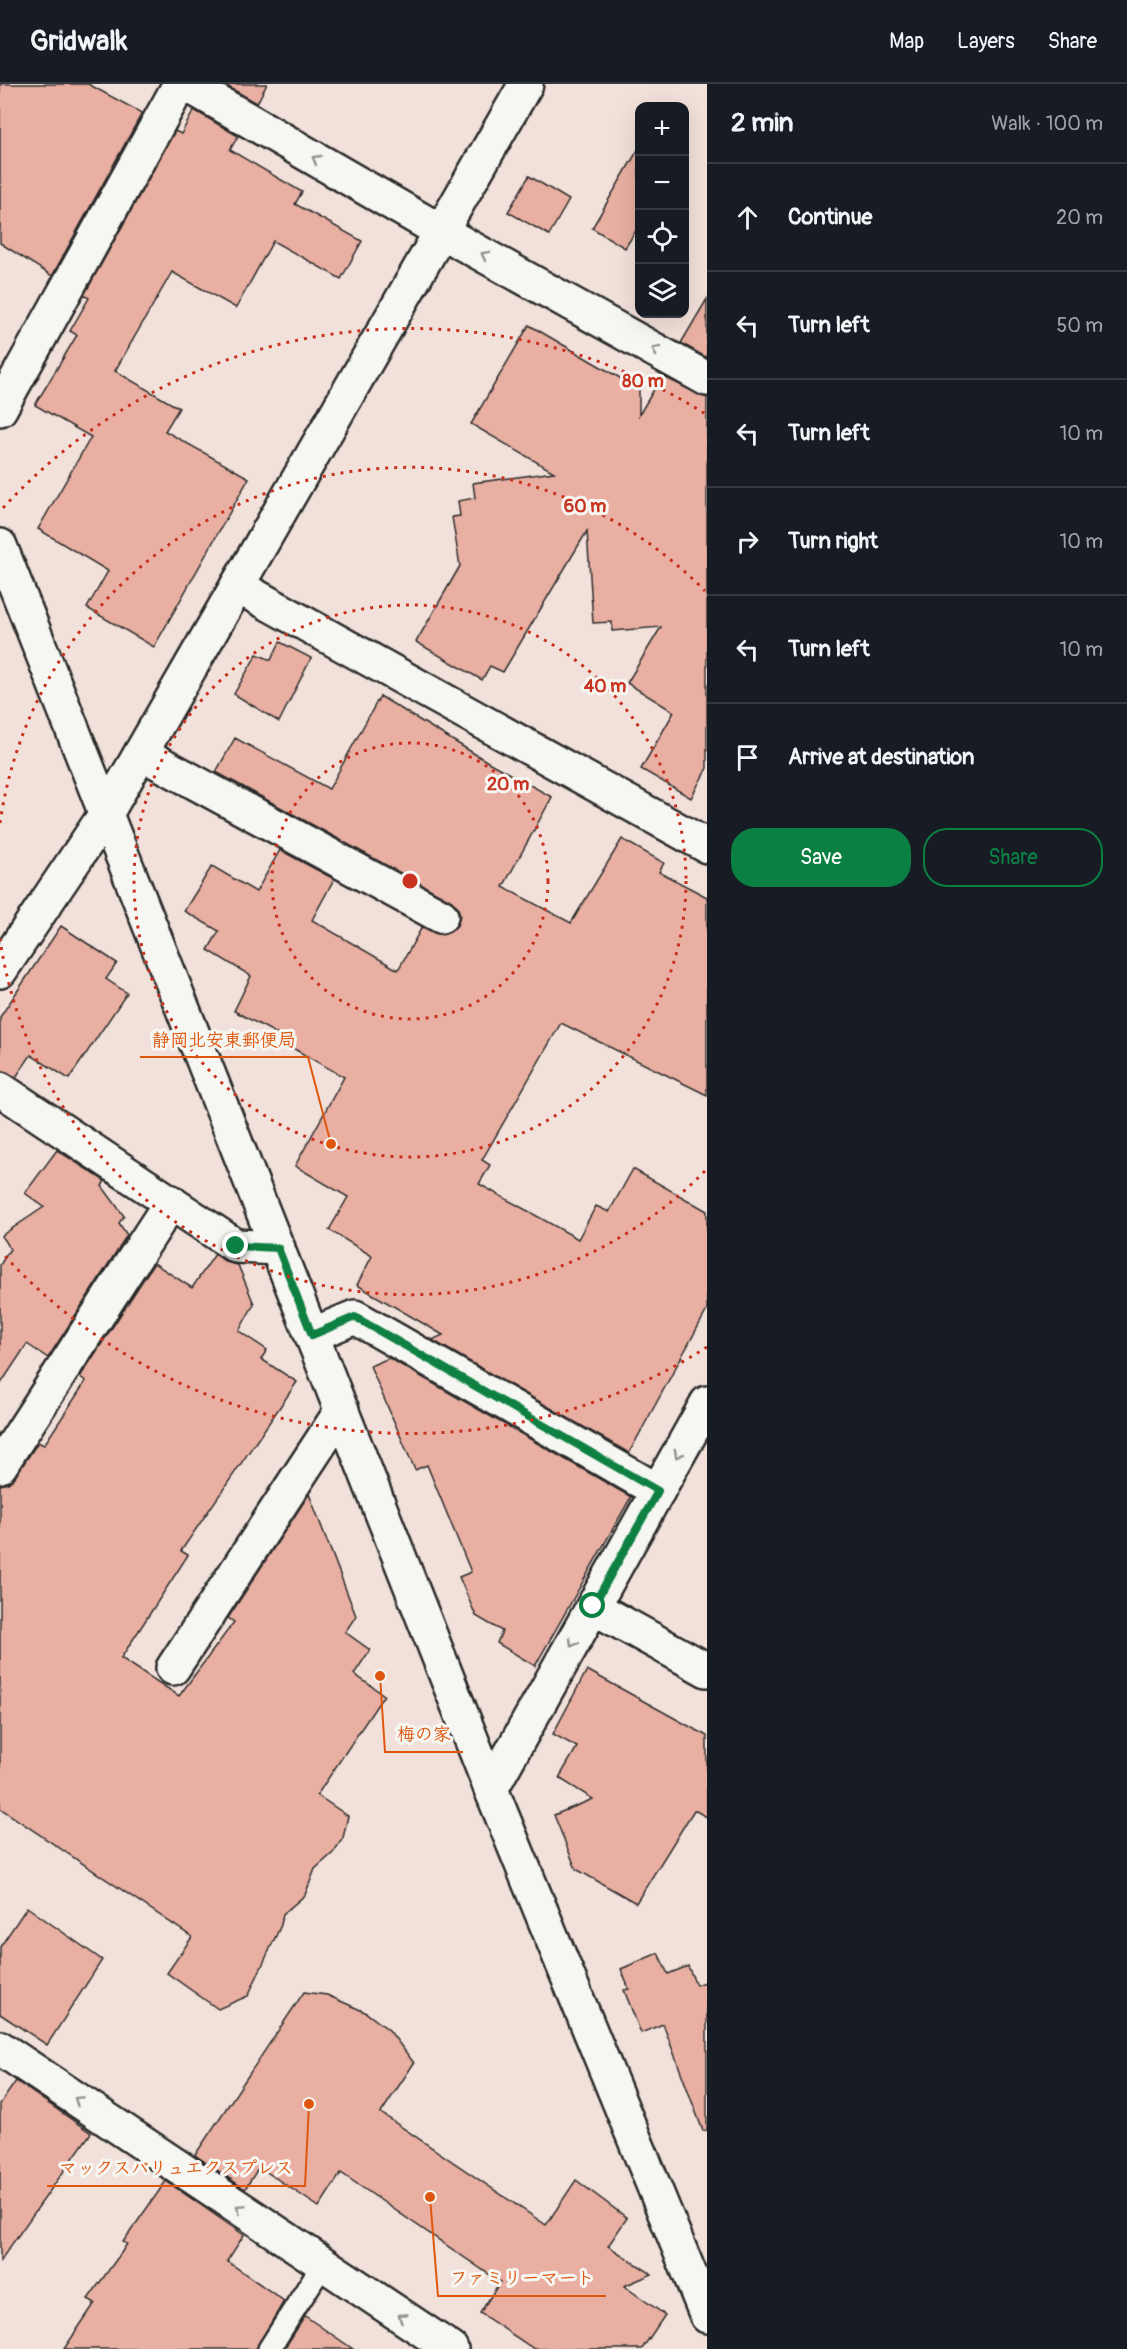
<!DOCTYPE html>
<html lang="en">
<head>
<meta charset="utf-8">
<style>
  :root { --surface:#171b24; --page:#20242c; --text:#f1f3f6; --muted:#9ea1a6; --line:#363941; --accent:#0b8043 }
  body { margin:0; font-family:Pangolin,"Klee One",sans-serif; background:var(--page); color:var(--text) }
  .controls { position:absolute; right:18px; top:18px; display:grid; overflow:hidden; border-radius:12px; box-shadow:0 6px 24px #0002 }
  .controls button { width:54px; height:54px; display:grid; place-items:center; padding:0; border:0; border-bottom:2px solid var(--line); background:var(--surface); color:var(--text); font:30px sans-serif }
  .stop { position:absolute; width:18px; height:18px; margin:-14px; border:4px solid #0b8043; border-radius:50%; background:#fff }
  .stop.end { background:#0b8043; border-color:#fff; box-shadow:0 2px 6px #0008 }
  .list { margin:0; padding:0; list-style:none }
  h2 { display:flex; justify-content:space-between; align-items:center; height:78px; margin:0; padding:0 24px; font-size:26px }
  h2 small { font-size:20px; font-weight:400; color:var(--muted) }
  .list li { display:grid; grid-template-columns:39px 1fr auto; gap:18px; align-items:center; box-sizing:border-box; height:108px; padding:0 24px; border-top:2px solid var(--line) }
  .list b { display:block; font-size:22px; white-space:nowrap }
  .list em { font-size:20px; font-style:normal; color:var(--muted) }
  .actions { display:flex; gap:12px; padding:18px 24px }
  .actions a { flex:1; padding:14px 0; border:2px solid var(--accent); border-radius:24px; text-align:center; font-size:21px; color:var(--accent) }
  .actions .main { background:var(--accent); color:#fff }
  .icon { flex:none; width:33px; height:33px; fill:none; stroke:currentColor; stroke-width:2; stroke-linecap:round; stroke-linejoin:round }
  .map { position:relative; flex:none; width:707px; height:2265px; overflow:hidden }
  header { display:flex; align-items:center; gap:36px; box-sizing:border-box; height:84px; padding:0 30px; background:var(--surface); border-bottom:2px solid var(--line) }
  header strong { font-size:28px }
  nav { display:flex; gap:33px; margin-inline-start:auto; font-size:21px }
  main { display:flex }
  aside { flex:1; background:var(--surface) }
  .map>svg:first-child { display:block }
</style>
</head>
<body>
<header>
<strong>Gridwalk</strong>
<nav><a>Map</a><a>Layers</a><a>Share</a></nav>
</header>
<main>
<div class="map">
<svg width="707" height="2265" viewBox="0 0 707 2265">
  <rect width="100%" height="100%" fill="#f2e1da"/>
  <filter id="ink" filterUnits="userSpaceOnUse"><feTurbulence type="fractalNoise" baseFrequency=".0167" numOctaves="2"/><feDisplacementMap in="SourceGraphic" scale="12" xChannelSelector="R" yChannelSelector="G"/><feConvolveMatrix kernelMatrix="1 2 1 2 8 2 1 2 1" color-interpolation-filters="sRGB"/></filter>
  <g filter="url(#ink)">
    <g fill="#e8afa2" stroke="#2b2b2b" stroke-width="1.5">
      <polygon points="0,0 88,0 142,29 52,192 0,159"/>
      <polygon points="223,0 267,0 257,19"/>
      <polygon points="194,26 238,52 230,66 302,108 295,120 362,157 341,195 273,157 236,224 172,188 115,287 179,324 165,347 249,394 154,563 87,524 108,487 38,445 91,353 35,321 77,251 70,247 89,214 84,211 175,47 181,50"/>
      <polygon points="639,64 639,142 625,164 592,144"/>
      <polygon points="529,92 569,116 549,151 508,128"/>
      <polygon points="707,215 707,274 681,259"/>
      <polygon points="529,241 639,305 639,331 662,292 707,314 707,684 691,714 641,685 674,628 627,599 661,543 612,547 612,538 593,539 587,447 503,588 490,582 482,596 416,558 460,482 452,433 460,432 458,417 475,414 473,399 554,388 471,340"/>
      <polygon points="280,558 311,574 279,638 234,610 257,570 271,576"/>
      <polygon points="380,612 488,678 552,713 503,803 571,839 622,755 664,779 659,788 707,813 707,1011 561,939 482,1076 490,1081 479,1100 578,1155 596,1122 609,1128 633,1085 707,1127 707,1226 629,1369 432,1256 443,1251 357,1201 372,1172 329,1146 348,1113 295,1082 344,993 280,957 283,953 234,927 251,892 208,866 219,847 184,827 212,782 256,808 280,766 334,795 312,836 398,886 422,843 442,851 450,848 457,841 460,831 457,822 450,816 216,688 235,654 329,705"/>
      <polygon points="61,842 117,879 106,895 127,909 69,995 31,971 16,993 0,986 0,933"/>
      <polygon points="57,1066 105,1097 102,1102 124,1132 119,1139 127,1151 48,1274 27,1260 0,1301 0,1181 10,1165 1,1152 44,1123 25,1109"/>
      <polygon points="215,1170 226,1178 238,1181 254,1220 239,1247 267,1266 261,1275 297,1298 181,1467 188,1471 121,1574 179,1612 234,1538 228,1534 309,1410 356,1532 345,1548 370,1566 354,1590 384,1611 317,1711 348,1732 343,1754 333,1769 315,1785 305,1811 283,1830 281,1841 248,1912 218,1925 167,1889 192,1853 0,1724 0,1401 8,1399 15,1393 38,1358 44,1361 86,1297 80,1293 154,1179 192,1204"/>
      <polygon points="389,1274 631,1413 535,1582 497,1559 502,1547 476,1532 459,1493 471,1488 427,1381 415,1386 370,1282"/>
      <polygon points="587,1586 707,1652 707,1733 694,1726 636,1819 576,1785 554,1731 593,1715 559,1694 577,1663 553,1650"/>
      <polygon points="27,1823 102,1876 47,1961 0,1930 0,1863"/>
      <polygon points="658,1869 668,1890 688,1882 696,1901 707,1897 707,2046 703,2047 663,1940 641,1949 624,1906 629,1905 621,1885"/>
      <polygon points="304,1908 327,1911 365,1928 389,1946 414,1979 381,2029 546,2141 576,2096 627,2134 608,2162 652,2190 624,2202 665,2231 642,2265 534,2265 480,2229 500,2198 341,2089 319,2123 259,2083 245,2105 195,2071"/>
      <polygon points="16,1997 91,2049 0,2177 0,2020"/>
      <polygon points="166,2097 244,2151 227,2177 284,2217 256,2265 64,2265 95,2219 88,2215 121,2169 127,2160 123,2158"/>
      <polygon points="305,2232 353,2265 284,2265"/>
    </g>
    <g fill="none" stroke-linecap="round" stroke-linejoin="round">
      <g stroke="#2b2b2b" stroke-width="26">
        <polyline id="lane" points="269,2265 323,2180"/>
      </g>
      <g stroke="#2b2b2b" stroke-width="38">
        <g id="street">
          <polyline points="186,0 442,148 707,295"/>
          <polyline points="0,325 180,0"/>
          <polyline points="237,502 707,762"/>
          <polyline points="141,669 441,832"/>
          <polyline points="0,887 107,728 526,0"/>
          <polyline points="0,1005 236,1162 278,1164"/>
          <polyline points="312,1251 355,1233 658,1407"/>
          <polyline points="0,1382 171,1118"/>
          <polyline points="593,1523 707,1586"/>
          <polyline points="173,1584 342,1326"/>
          <polyline points="491,1705 707,1319"/>
          <polyline points="0,1964 451,2265"/>
        </g>
      </g>
      <g stroke="#2b2b2b" stroke-width="38">
        <polyline id="secondary" points="0,462 491,1705 707,2232"/>
      </g>
      <use href="#lane" stroke="#f6f6f2" stroke-width="21"/>
      <use href="#street" stroke="#f6f6f2" stroke-width="33"/>
      <use href="#secondary" stroke="#f6f6f2" stroke-width="33"/>
    </g>
    <defs><path id="oneway-chevron" d="M-2-3.5L2.5 0L-2 3.5" fill="none" stroke-width="1.6" stroke-linecap="round" stroke-linejoin="round" transform="scale(1.5)"/></defs>
    <g stroke="#90908e">
      <use href="#oneway-chevron" transform="translate(316 75) rotate(-150)"/>
      <use href="#oneway-chevron" transform="translate(485 171) rotate(-151)"/>
      <use href="#oneway-chevron" transform="translate(656 266) rotate(-151)"/>
      <use href="#oneway-chevron" transform="translate(678 1370) rotate(119)"/>
      <use href="#oneway-chevron" transform="translate(573 1559) rotate(119)"/>
      <use href="#oneway-chevron" transform="translate(78 2016) rotate(-146)"/>
      <use href="#oneway-chevron" transform="translate(240 2124) rotate(-146)"/>
      <use href="#oneway-chevron" transform="translate(402 2233) rotate(-146)"/>
    </g>
  </g>
  <g fill="none" stroke-linecap="round" stroke-linejoin="round" filter="url(#ink)">
    <polyline stroke="#0b8043" stroke-width="8" points="236,1162 278,1164 312,1251 355,1233 658,1407 593,1522"/>
  </g>
  <g fill="none" stroke="#c8321e" stroke-width="3" stroke-dasharray="3 6">
    <circle cx="410" cy="797" r="138"/>
    <circle cx="410" cy="797" r="276"/>
    <path d="M705 1087A414 414 0 0 1 0 855M0 739A414 414 0 0 1 705 507"/>
    <path d="M707 1263A552 552 0 0 1 3 1170M3 424A552 552 0 0 1 707 331"/>
  </g>
  <circle cx="410" cy="797" r="9" fill="#c8321e" stroke="#f6f6f2" stroke-width="3"/>
  <g font-size="18" text-anchor="middle" font-weight="bold" fill="#c8321e" stroke="#f6f6f2" stroke-width="6" stroke-linejoin="round" paint-order="stroke">
    <text x="643" y="303">80 m</text>
    <text x="585" y="428">60 m</text>
    <text x="605" y="608">40 m</text>
    <text x="508" y="706">20 m</text>
  </g>
  <path fill="none" stroke="#df570e" stroke-width="2" d="M331 1060L308 973H140M380 1592L385 1668H463M309 2020L305 2102H47M430 2113L438 2212H606"/>
  <g fill="#df570e" stroke="#f6f6f2" stroke-width="2">
    <circle cx="331" cy="1060" r="6"/>
    <circle cx="380" cy="1592" r="6"/>
    <circle cx="309" cy="2020" r="6"/>
    <circle cx="430" cy="2113" r="6"/>
  </g>
  <g font-size="18" text-anchor="middle" font-weight="bold" fill="#df570e" stroke="#f6f6f2" stroke-width="6" stroke-linejoin="round" paint-order="stroke">
    <text x="224" y="962">静岡北安東郵便局</text>
    <text x="424" y="1656">梅の家</text>
    <text x="176" y="2090">マックスバリュエクスプレス</text>
    <text x="522" y="2200">ファミリーマート</text>
  </g>
</svg>
<div class="controls">
<button>+</button>
<button>−</button>
<button><svg class="icon" aria-label="locate" viewBox="0 0 24 24"><circle cx="12" cy="12" r="6"/><path d="M12 2v4M12 18v4M2 12h4M18 12h4"/></svg></button>
<button><svg class="icon" aria-label="layers" viewBox="0 0 24 24"><path d="M12 4l9 5-9 5-9-5zM3 14l9 5 9-5"/></svg></button>
</div>
<div class="stop" style="left:593px;top:1522px"></div>
<div class="stop end" style="left:236px;top:1162px"></div>
</div>
<aside>
<h2>2 min<small>Walk · 100 m</small></h2>
<ul class="list">
<li><svg class="icon" aria-label="ahead" viewBox="0 0 24 24"><path d="M12 20V5M6 11l6-6 6 6"/></svg><div><b>Continue</b></div><em>20 m</em></li>
<li><svg class="icon" aria-label="left" viewBox="0 0 24 24"><path d="M17 20v-9H6M10 6l-5 5 5 5"/></svg><div><b>Turn left</b></div><em>50 m</em></li>
<li><svg class="icon" aria-label="left" viewBox="0 0 24 24"><path d="M17 20v-9H6M10 6l-5 5 5 5"/></svg><div><b>Turn left</b></div><em>10 m</em></li>
<li><svg class="icon" aria-label="right" viewBox="0 0 24 24"><path d="M7 20v-9h11M14 6l5 5-5 5"/></svg><div><b>Turn right</b></div><em>10 m</em></li>
<li><svg class="icon" aria-label="left" viewBox="0 0 24 24"><path d="M17 20v-9H6M10 6l-5 5 5 5"/></svg><div><b>Turn left</b></div><em>10 m</em></li>
<li><svg class="icon" aria-label="arrive" viewBox="0 0 24 24"><path d="M6 21V4h12l-3 4 3 4H6"/></svg><div><b>Arrive at destination</b></div></li>
</ul>
<div class="actions"><a class="main">Save</a><a>Share</a></div>
</aside>
</main>
</body>
</html>
